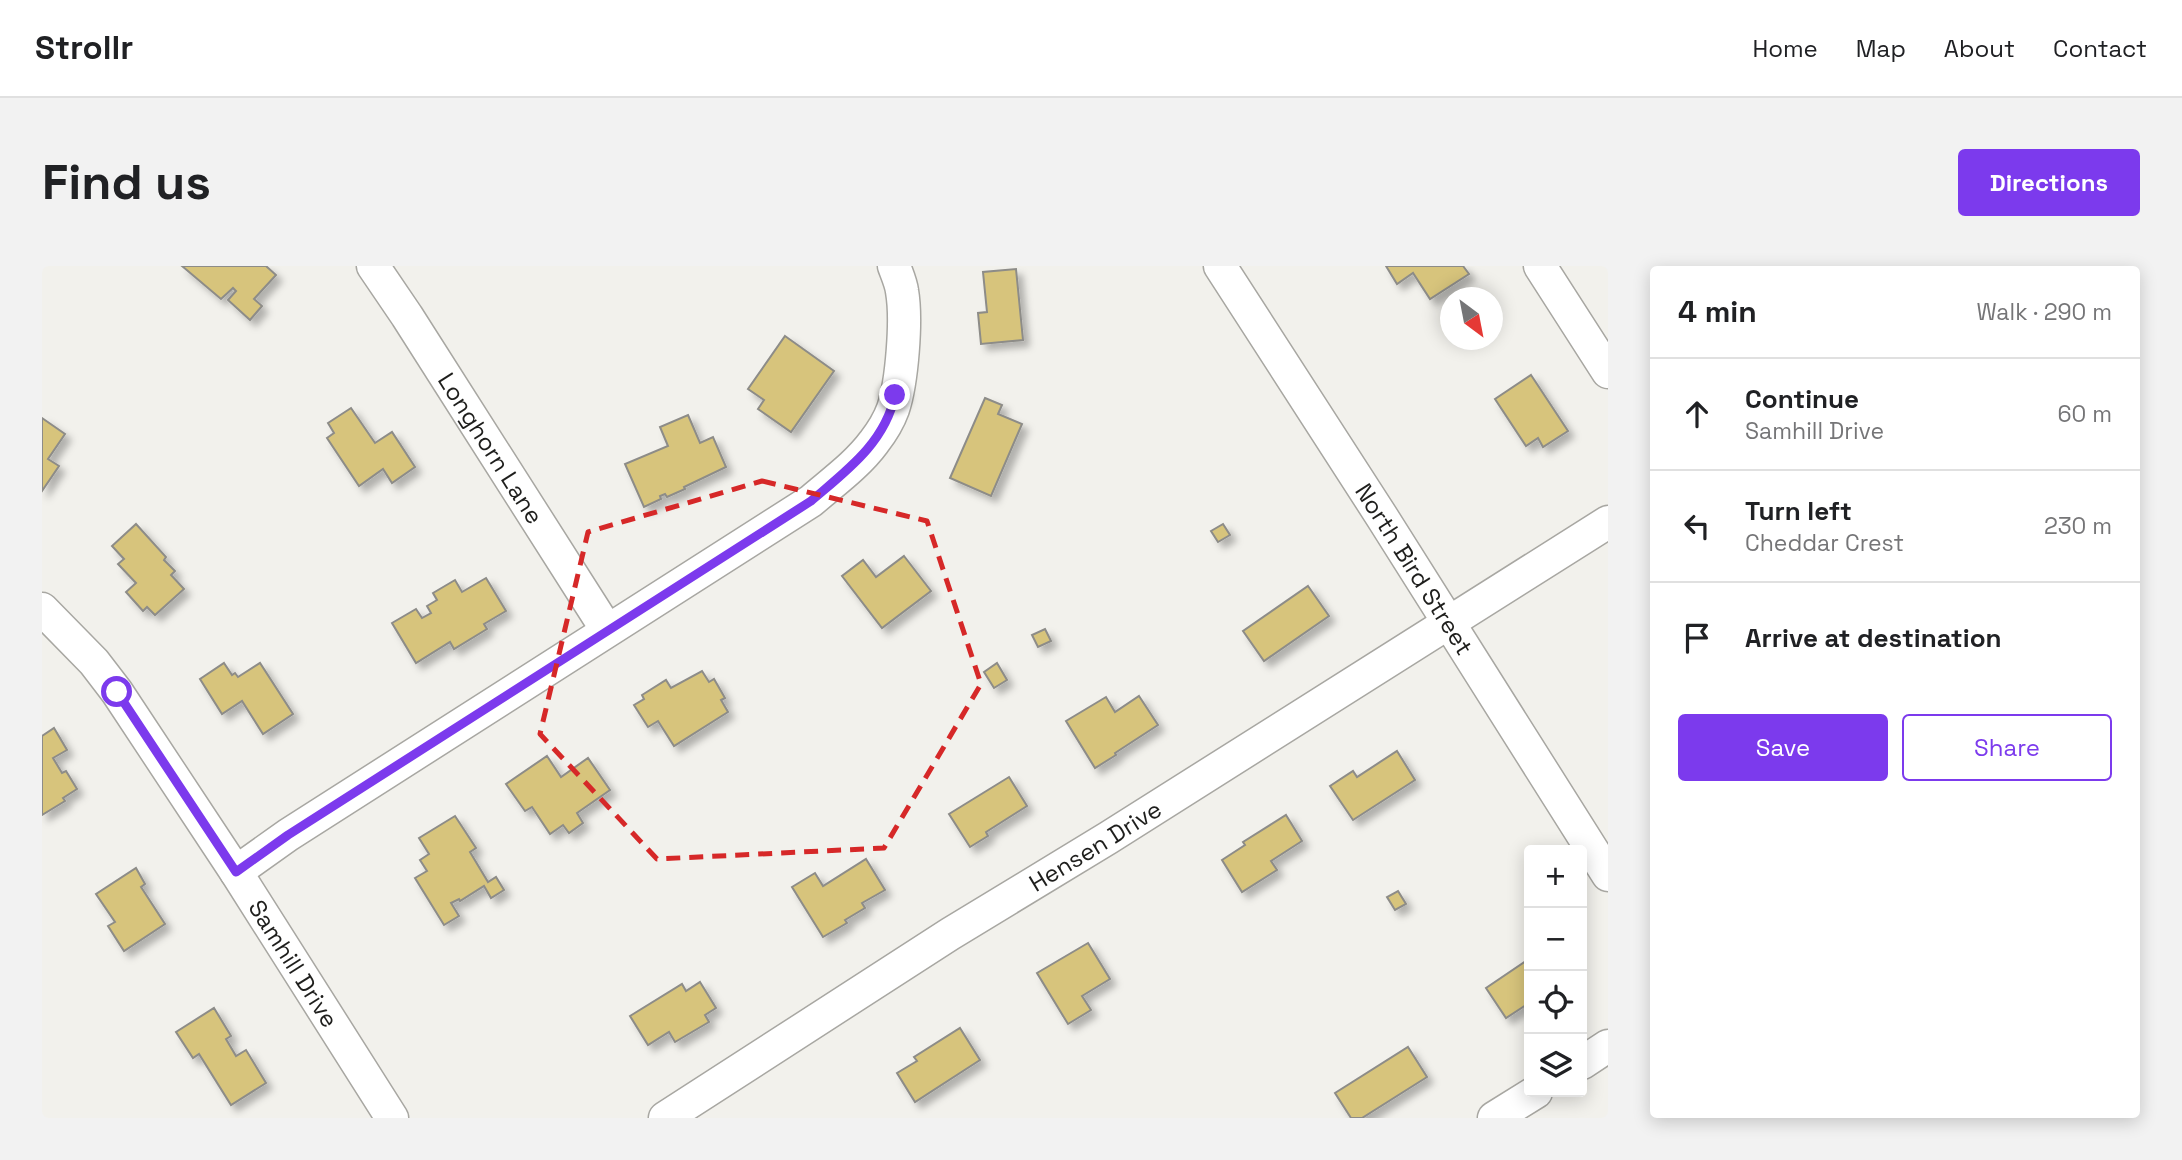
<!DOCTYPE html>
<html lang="en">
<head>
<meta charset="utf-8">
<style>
  :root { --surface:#fff; --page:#f2f2f2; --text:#202124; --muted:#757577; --line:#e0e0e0; --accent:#7c3aed }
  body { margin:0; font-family:"Space Grotesk",sans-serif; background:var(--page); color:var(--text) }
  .controls { position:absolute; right:21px; bottom:21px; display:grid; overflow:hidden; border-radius:7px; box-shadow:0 4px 18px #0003 }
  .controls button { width:63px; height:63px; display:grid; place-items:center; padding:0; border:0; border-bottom:2px solid var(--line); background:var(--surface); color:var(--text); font:35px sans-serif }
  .compass { position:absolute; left:1398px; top:21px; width:63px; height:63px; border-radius:50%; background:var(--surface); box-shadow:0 4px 18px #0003; rotate:148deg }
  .stop { position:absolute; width:21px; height:21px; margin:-16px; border:5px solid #7c3aed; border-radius:50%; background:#fff }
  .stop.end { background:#7c3aed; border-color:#fff; box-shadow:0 2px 7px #0008 }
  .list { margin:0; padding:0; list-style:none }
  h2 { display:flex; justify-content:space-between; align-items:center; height:91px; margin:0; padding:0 28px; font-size:30px }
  h2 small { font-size:23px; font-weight:400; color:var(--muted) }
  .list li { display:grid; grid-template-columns:46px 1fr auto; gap:21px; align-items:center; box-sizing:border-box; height:112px; padding:0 28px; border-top:2px solid var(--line) }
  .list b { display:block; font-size:26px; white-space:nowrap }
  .list p { margin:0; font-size:23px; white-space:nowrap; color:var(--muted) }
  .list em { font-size:23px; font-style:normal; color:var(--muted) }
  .actions { display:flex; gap:14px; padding:21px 28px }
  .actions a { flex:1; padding:16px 0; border:2px solid var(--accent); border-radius:7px; text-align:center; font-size:24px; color:var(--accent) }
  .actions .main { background:var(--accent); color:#fff }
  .icon { flex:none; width:38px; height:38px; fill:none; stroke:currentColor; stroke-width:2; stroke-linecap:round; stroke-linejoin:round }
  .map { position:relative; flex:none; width:1566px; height:852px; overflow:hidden; border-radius:7px }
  header { display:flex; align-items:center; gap:42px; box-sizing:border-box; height:98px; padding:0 35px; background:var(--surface); border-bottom:2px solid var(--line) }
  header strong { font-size:33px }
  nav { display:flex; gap:38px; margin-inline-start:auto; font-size:24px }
  .intro { display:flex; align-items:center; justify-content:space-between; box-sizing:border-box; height:168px; padding:0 42px }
  h1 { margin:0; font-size:49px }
  .button { padding:18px 32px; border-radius:7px; background:var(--accent); color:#fff; font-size:24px; font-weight:700 }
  main { display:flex; gap:42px; padding:0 42px }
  aside { flex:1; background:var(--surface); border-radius:7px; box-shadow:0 4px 18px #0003 }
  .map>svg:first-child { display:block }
</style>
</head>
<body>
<header>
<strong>Strollr</strong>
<nav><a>Home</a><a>Map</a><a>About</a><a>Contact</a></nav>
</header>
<div class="intro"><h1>Find us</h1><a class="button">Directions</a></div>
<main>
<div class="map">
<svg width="1566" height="852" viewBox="0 0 1566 852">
  <defs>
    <filter id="shadow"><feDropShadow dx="6" dy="6" stdDeviation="3.5" flood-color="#0004"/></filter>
  </defs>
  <rect width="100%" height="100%" fill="#f2f1ec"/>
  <g fill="#d7c47b" stroke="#8d8c88" stroke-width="2" filter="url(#shadow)">
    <polygon points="140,0 224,0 234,9 212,33 220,40 208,54 186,34 194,25 191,22 179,33"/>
    <polygon points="1344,0 1421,0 1427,8 1388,33 1371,7 1355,18"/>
    <polygon points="974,3 981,74 939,78 936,47 945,46 941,6"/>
    <polygon points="743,70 792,105 749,166 716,143 722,134 706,123"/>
    <polygon points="1489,109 1526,165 1501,181 1496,172 1484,180 1453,133"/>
    <polygon points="943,132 960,139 956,148 980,158 949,230 908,212"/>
    <polygon points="309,142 333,177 350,166 373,201 350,217 341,203 317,220 285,172 292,167 286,157"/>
    <polygon points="646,149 658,177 671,171 684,201 642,221 643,223 625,231 623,228 618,230 619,233 602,241 583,198 626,180 618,161"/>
    <polygon points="0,152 23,168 6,193 17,200 0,225"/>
    <polygon points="94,258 124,291 122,294 133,305 129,309 142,323 113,349 105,341 101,345 84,326 94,317 76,298 82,293 70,280"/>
    <polygon points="1181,258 1188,269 1176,276 1169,265"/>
    <polygon points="862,290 889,325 840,362 800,310 821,294 834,311"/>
    <polygon points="444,312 464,345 442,358 445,363 412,383 408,376 374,397 350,357 374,343 380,352 389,347 385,340 395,334 391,327 413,314 420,326"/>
    <polygon points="1266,320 1287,350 1222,395 1201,365"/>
    <polygon points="1003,363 1009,375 996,381 990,369"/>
    <polygon points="182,397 190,409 193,407 196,411 218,397 251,448 221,468 200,435 180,448 158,413"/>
    <polygon points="955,397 965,414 952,422 942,406"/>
    <polygon points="660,405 667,416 672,413 683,432 679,434 686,446 632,480 616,455 606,461 592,439 602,433 600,429 624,414 629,422"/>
    <polygon points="1097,430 1116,459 1073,487 1074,489 1053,502 1024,455 1064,431 1073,446"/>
    <polygon points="12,462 25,484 11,492 20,507 24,505 35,523 21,532 23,535 0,549 0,470"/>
    <polygon points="1355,485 1373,514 1311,554 1288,520 1311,505 1315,511"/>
    <polygon points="505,490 519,511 546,492 568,524 535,547 541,557 527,567 521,559 508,568 490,541 483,545 464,518"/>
    <polygon points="967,511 985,540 944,566 946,570 928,581 907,548"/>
    <polygon points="1244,549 1260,575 1229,595 1235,604 1200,626 1180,594 1203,579 1201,576"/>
    <polygon points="413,550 434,582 428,586 446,616 454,611 462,624 449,632 442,620 418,635 417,633 409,637 417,650 402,659 373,612 385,605 378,594 387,588 377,572"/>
    <polygon points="824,593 843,624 820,637 823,642 803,654 805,657 781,671 750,621 773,607 781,620"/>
    <polygon points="94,602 103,618 99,621 123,658 82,685 66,660 73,656 54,628"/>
    <polygon points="1356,625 1364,638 1353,644 1345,631"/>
    <polygon points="1046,677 1068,713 1040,730 1049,744 1026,758 995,707"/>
    <polygon points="1487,693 1487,737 1464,752 1444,722"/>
    <polygon points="658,716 674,742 663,749 667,756 633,776 627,766 606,779 588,750 640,718 644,725"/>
    <polygon points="172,742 189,770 184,773 194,790 204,784 224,817 189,839 157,788 151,792 134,766"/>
    <polygon points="918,762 938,794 873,836 855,807 875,795 872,791"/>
    <polygon points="1366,781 1385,811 1320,852 1309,852 1293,827"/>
  </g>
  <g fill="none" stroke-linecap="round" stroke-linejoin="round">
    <g stroke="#a8a7a2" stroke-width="35">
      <g id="minor">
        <path id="s1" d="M331 0 365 50 565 364"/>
        <path id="s2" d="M1178 0 1340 251 1566 609"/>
        <polyline points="1498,0 1566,106"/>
        <path id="s3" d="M0 343 52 396 75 426 194 606 350 852"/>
        <path d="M194 606 246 569 769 235C791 216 815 199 832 176 839 167 847 154 851 143 860 116 865 54 860 25 859 17 855 8 852 0"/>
        <polyline points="1540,797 1566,780"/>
        <path id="s4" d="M623 852 908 668 1066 572 1566 256"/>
        <polyline points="1452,852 1494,826"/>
      </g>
    </g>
    <use href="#minor" stroke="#fff" stroke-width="32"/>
  </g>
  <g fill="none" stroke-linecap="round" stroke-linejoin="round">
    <path stroke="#7c3aed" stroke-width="9" d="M75 426 194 606 246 569 769 235C804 205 843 177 853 129"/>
  </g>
  <path fill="none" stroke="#d62828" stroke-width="5" stroke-dasharray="14 9" stroke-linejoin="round" d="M720 215 885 255 939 418 842 582 615 593 498 468 546 266Z"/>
  <g text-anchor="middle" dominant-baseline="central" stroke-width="5" stroke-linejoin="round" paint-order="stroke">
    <g font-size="24" fill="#1e1e1c" stroke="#f2f1ec">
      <text stroke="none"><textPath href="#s1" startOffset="217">Longhorn Lane</textPath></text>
      <text stroke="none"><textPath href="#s2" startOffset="360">North Bird Street</textPath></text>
      <text stroke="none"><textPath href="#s4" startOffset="509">Hensen Drive</textPath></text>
      <text stroke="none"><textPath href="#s3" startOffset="436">Samhill Drive</textPath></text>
    </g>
  </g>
</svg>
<div class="controls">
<button>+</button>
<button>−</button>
<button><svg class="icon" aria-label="locate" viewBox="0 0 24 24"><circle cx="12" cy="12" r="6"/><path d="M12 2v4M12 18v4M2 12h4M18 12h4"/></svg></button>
<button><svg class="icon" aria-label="layers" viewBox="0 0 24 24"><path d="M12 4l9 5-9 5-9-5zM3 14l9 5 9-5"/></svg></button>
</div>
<svg class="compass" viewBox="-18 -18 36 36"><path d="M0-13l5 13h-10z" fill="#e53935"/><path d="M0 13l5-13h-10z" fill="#757577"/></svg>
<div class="stop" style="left:75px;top:426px"></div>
<div class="stop end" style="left:853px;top:129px"></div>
</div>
<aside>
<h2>4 min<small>Walk · 290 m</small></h2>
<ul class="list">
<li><svg class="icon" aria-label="ahead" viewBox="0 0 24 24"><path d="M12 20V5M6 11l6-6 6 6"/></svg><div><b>Continue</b><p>Samhill Drive</p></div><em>60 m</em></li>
<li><svg class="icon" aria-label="left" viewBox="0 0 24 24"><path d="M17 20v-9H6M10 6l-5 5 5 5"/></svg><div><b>Turn left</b><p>Cheddar Crest</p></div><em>230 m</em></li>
<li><svg class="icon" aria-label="arrive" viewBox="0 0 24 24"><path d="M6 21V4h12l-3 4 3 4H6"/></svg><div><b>Arrive at destination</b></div></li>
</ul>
<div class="actions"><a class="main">Save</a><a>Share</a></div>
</aside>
</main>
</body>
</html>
